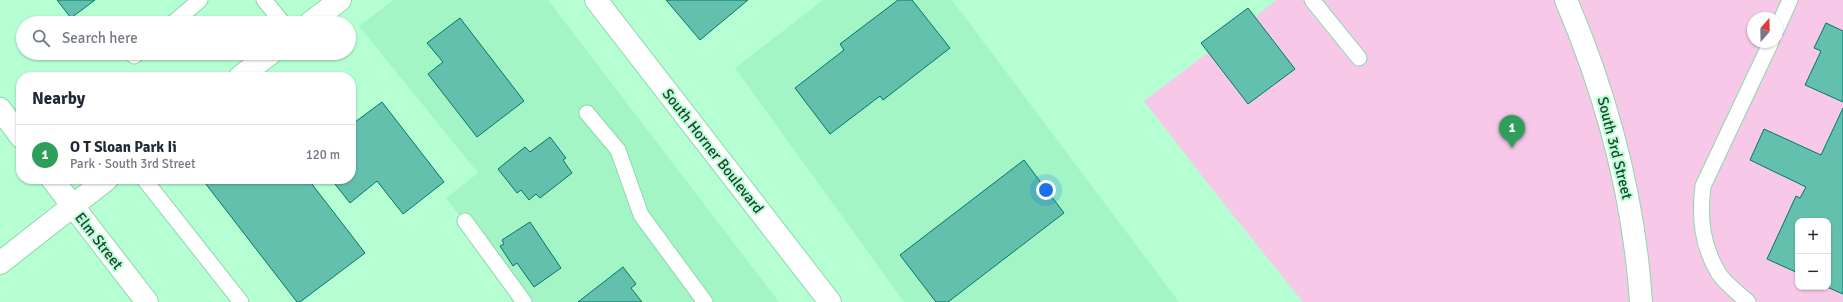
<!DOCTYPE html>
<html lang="en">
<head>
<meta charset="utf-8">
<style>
  :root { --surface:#fff; --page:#f2f2f3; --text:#1f2937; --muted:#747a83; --line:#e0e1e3; --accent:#0f766e }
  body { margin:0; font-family:Signika,sans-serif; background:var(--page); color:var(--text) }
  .controls { position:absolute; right:12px; bottom:12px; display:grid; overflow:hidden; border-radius:8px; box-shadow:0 1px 3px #0004 }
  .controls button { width:36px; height:36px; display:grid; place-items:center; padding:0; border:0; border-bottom:1px solid var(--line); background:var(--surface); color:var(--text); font:20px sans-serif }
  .compass { position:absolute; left:1747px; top:12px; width:36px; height:36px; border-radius:50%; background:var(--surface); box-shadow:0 1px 3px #0004; rotate:20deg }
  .you { position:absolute; left:1046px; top:190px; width:14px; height:14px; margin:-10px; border:3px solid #fff; border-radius:50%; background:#1a73e8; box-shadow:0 0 0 6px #1a73e833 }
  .badge { display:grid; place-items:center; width:26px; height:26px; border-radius:50%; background:var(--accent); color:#fff; font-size:13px; font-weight:700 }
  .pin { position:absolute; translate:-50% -33px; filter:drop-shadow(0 1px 2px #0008) }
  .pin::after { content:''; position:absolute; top:21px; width:14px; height:12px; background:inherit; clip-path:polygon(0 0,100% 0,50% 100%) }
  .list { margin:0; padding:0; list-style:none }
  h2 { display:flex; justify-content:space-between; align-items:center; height:52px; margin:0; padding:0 16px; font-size:17px }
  h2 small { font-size:13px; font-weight:400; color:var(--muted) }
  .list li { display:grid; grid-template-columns:26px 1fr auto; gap:12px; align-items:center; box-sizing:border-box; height:60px; padding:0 16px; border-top:1px solid var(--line) }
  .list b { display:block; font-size:15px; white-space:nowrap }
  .list p { margin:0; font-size:13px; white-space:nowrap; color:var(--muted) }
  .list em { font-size:13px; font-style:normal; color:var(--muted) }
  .icon { flex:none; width:22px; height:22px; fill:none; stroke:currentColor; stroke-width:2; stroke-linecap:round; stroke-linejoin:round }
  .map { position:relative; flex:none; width:1843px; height:302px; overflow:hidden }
  .search { position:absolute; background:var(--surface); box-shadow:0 1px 3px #0004; left:16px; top:16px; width:340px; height:44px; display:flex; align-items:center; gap:10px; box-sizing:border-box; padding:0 14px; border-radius:22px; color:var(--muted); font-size:15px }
  .panel { position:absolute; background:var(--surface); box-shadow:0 1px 3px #0004; left:16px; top:72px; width:340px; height:112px; border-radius:16px }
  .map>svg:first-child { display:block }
</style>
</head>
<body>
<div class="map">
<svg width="1843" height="302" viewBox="0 0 1843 302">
  <rect width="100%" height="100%" fill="#b5ffd3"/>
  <g fill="#a3f5c6">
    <polygon points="394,0 548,0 779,302 526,302 446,198 478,173 359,26"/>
    <polygon points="823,0 952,0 1179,302 904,302 735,68"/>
  </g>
  <path fill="#f7c8e8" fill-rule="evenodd" d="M1277 0H1843V302H1303L1217 195 1144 101ZM1753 18H1777V42H1753ZM1798 221H1828V287H1798Z"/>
  <g fill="#62c0ac" stroke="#007866">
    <polygon points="57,0 95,0 71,18"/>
    <polygon points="666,0 748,0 700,40"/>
    <polygon points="898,0 912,0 950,48 883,100 880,96 830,134 795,88 844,50 840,44"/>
    <polygon points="1248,8 1295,69 1248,104 1201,43"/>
    <polygon points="460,18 524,101 477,137 428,74 443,62 427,43"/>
    <polygon points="1826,23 1843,31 1843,102 1805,85 1821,51 1814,48"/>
    <polygon points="382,102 444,182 403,214 377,181 350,203 331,179 351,179 351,125"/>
    <polygon points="1843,108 1843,294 1827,287 1828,221 1798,221 1798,273 1767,259 1796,196 1800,198 1806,187 1750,160 1764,129 1821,155"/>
    <polygon points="550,137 566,158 563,160 572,173 540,198 536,194 529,200 521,190 517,193 498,169 525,147 530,152"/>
    <polygon points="1024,160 1064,213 948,302 936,302 900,255"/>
    <polygon points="202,179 308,179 365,253 300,302 297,302"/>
    <polygon points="530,222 561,268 534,287 517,263 513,266 500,246 504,244 502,240"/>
    <polygon points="623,267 636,284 631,288 642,302 578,302"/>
  </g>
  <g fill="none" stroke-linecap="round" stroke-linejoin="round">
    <g stroke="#8dd6ac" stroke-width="17">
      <g id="lane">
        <polyline points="264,0 283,23"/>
        <polyline points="1312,0 1359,58"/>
        <polyline points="173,23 200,0"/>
        <polyline points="1777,29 1790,0"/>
        <polyline points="134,56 138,53"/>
        <polyline points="587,113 618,150 641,215 705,302"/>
        <polyline points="144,179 241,302"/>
        <polyline points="465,221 524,302"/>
        <path d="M1748 302C1739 294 1726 284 1719 274 1702 246 1699 218 1703 186L1771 42"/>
      </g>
    </g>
    <g stroke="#8dd6ac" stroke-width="24">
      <g id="street">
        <polyline points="310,23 340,0"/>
        <polyline points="240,77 271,53"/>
        <polyline points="0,109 21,137"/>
        <polyline points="52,179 147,302"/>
        <polyline points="0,263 107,179"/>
      </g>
    </g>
    <g stroke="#8dd6ac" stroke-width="24">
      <path id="secondary" d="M1566 0C1607 96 1634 197 1641 302"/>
    </g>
    <g stroke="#8dd6ac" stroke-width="24">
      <polyline id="primary" points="596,0 830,302"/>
    </g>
    <use href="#lane" stroke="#fff" stroke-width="15"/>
    <use href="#street" stroke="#fff" stroke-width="22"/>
    <use href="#secondary" stroke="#fff" stroke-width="22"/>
    <use href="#primary" stroke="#fff" stroke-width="22"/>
  </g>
  <g text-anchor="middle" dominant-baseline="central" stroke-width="4" stroke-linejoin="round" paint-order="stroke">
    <g font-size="15" fill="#203f2e" stroke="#b5ffd3">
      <text transform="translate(1615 148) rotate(76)">South 3rd Street</text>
      <text transform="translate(713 151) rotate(52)">South Horner Boulevard</text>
      <text transform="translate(99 241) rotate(52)">Elm Street</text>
    </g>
  </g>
</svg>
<div class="controls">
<button>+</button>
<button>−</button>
</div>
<svg class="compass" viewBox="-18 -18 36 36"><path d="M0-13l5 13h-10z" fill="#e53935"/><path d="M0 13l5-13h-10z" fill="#747a83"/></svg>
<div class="you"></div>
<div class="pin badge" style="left:1512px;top:148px;background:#2e9e5b">1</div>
<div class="search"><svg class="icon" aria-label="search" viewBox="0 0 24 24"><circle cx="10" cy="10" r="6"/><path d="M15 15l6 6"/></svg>Search here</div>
<section class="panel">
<h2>Nearby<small></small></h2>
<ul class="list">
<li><span class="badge" style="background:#2e9e5b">1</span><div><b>O T Sloan Park Ii</b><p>Park · South 3rd Street</p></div><em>120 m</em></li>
</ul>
</section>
</div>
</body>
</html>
